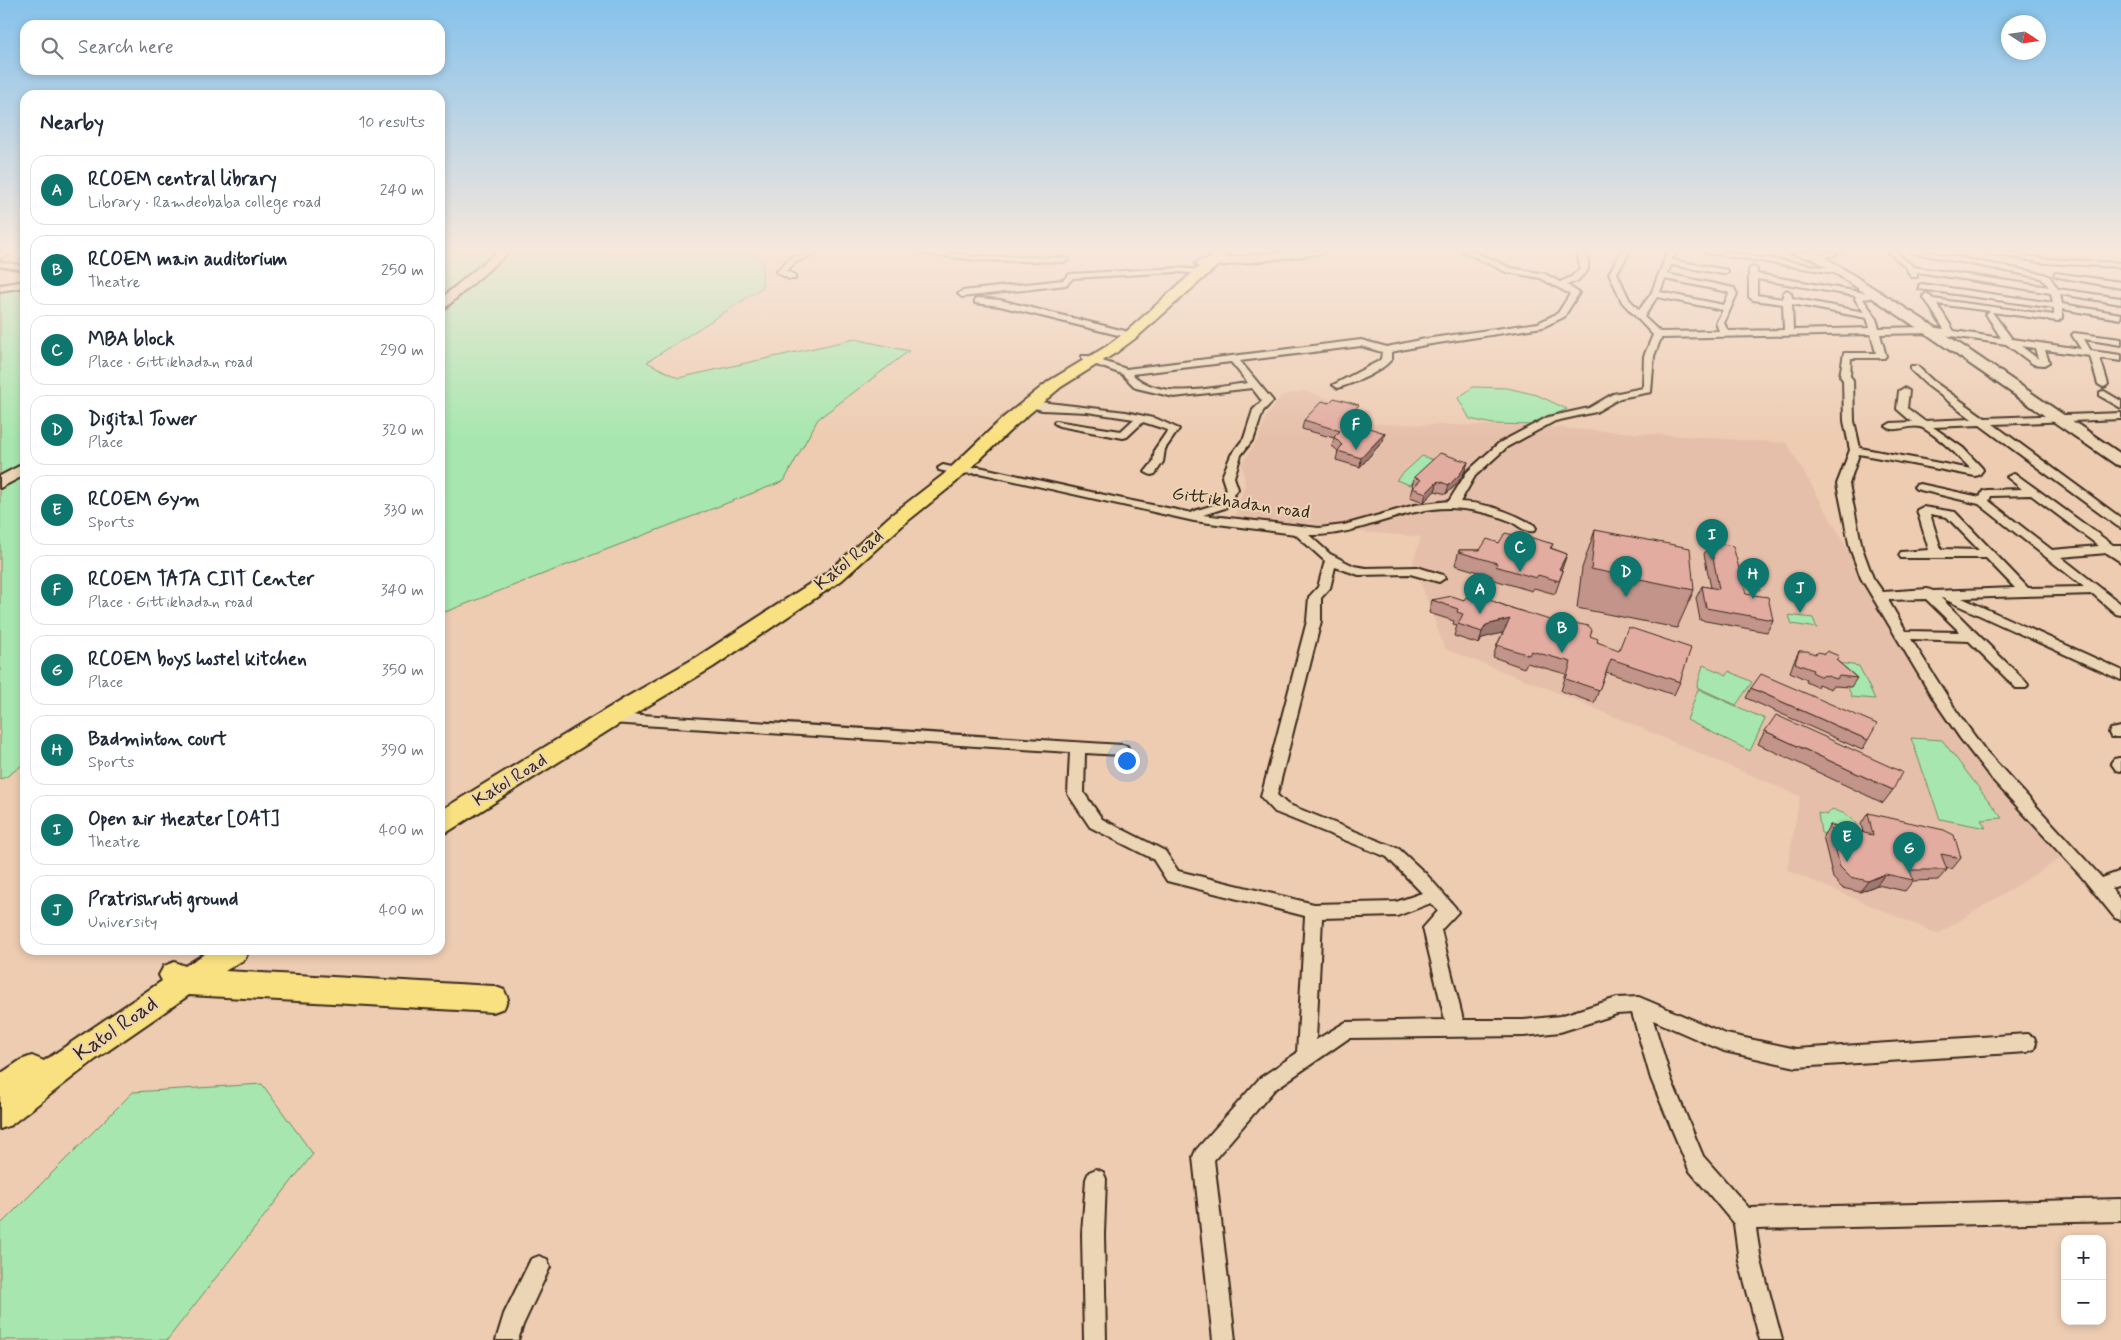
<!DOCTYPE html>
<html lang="en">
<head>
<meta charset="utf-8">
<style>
  :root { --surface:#fff; --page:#f2f2f3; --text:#1f2937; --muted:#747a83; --line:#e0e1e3; --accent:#0f766e }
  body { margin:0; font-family:Mynerve,sans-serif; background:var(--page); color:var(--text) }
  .controls { position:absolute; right:15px; bottom:15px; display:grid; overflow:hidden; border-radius:10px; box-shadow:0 2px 8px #0003 }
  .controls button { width:45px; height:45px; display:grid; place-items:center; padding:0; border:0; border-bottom:1px solid var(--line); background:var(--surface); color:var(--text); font:25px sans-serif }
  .compass { position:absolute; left:2001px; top:15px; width:45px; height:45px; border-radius:50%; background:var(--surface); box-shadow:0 2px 8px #0003; rotate:102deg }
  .you { position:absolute; left:1126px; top:760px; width:18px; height:18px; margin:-12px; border:4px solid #fff; border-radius:50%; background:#1a73e8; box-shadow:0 0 0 8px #1a73e833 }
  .badge { display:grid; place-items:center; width:32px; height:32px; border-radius:50%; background:var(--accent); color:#fff; font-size:16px; font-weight:700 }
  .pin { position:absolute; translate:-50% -41px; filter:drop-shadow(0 1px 2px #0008) }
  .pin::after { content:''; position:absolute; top:26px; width:18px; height:15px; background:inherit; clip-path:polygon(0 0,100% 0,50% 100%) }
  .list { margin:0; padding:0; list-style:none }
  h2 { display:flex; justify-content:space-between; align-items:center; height:65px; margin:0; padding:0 20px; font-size:21px }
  h2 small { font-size:16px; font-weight:400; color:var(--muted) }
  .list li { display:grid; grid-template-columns:32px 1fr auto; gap:15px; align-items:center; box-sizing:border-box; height:70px; margin:0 10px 10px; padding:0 10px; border:1px solid var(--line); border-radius:15px }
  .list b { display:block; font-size:19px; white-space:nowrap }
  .list p { margin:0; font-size:16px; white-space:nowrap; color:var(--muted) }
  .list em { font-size:16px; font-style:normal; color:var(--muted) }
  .icon { flex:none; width:28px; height:28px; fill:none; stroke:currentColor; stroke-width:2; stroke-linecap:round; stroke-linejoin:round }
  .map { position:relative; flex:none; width:2121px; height:1340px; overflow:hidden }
  .search { position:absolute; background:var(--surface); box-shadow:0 2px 8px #0003; left:20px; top:20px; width:425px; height:55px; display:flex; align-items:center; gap:12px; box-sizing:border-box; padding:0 18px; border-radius:15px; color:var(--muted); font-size:19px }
  .panel { position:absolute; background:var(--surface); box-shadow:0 2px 8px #0003; left:20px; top:90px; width:425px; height:865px; border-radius:15px }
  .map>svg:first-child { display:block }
</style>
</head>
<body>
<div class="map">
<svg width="2121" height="1340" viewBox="0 0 2121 1340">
  <rect width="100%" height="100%" fill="#edccb2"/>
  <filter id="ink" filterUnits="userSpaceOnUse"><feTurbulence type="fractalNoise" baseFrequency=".02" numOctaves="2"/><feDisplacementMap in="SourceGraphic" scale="10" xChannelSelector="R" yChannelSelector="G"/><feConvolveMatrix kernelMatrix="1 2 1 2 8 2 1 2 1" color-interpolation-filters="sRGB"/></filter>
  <g filter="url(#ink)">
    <polygon fill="#e6bfaa" points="1304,391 1370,411 1373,424 1530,426 1787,443 1950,727 2061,858 1938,934 1787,870 1800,796 1549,689 1445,649 1413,562 1421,537 1234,521 1245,484 1242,463 1259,438 1265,419 1281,396"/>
    <g fill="#a7e7af" stroke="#718866">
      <polygon points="440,251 748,251 763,263 762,288 647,362 678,378 855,339 909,351 818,419 784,481 440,614"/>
      <polygon points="25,289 25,763 6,777 0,779 0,292"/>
      <polygon points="1473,387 1507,388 1537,395 1567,409 1532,425 1493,424 1470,419 1458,398"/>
      <polygon points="1422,456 1436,461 1410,485 1396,480"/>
      <polygon points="1736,567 1755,570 1760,590 1741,587"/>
      <polygon points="1789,615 1813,618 1817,628 1792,624"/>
      <polygon points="1838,663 1859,666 1875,699 1852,697"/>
      <polygon points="1703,665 1727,675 1729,671 1752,682 1736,705 1697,687"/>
      <polygon points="1698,689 1765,719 1750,751 1687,720"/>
      <polygon points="1911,738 1942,740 2002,818 1981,820 1986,828 1940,819"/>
      <path d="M1832 809C1855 817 1856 820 1861 843L1821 833 1818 813 1827 815Z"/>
      <polygon points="262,1084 313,1154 167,1340 0,1340 0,1225 133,1092"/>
    </g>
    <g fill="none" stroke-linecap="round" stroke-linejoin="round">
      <g stroke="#3b2a1e" stroke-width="4">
        <g id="street">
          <polygon points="8,251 18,251 0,258 0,253"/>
          <polygon points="811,251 821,251 796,262 786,271 795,275 795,279 789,279 776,272 790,258"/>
          <polygon points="918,251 937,251 975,256 1065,258 1069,260 1065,262 975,260 922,253"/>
          <path d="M1462 251H1472L1511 268 1545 274 1560 282 1571 277 1580 269 1578 254 1585 256 1588 261V270L1577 281 1567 285 1579 293 1564 317 1543 327 1425 345 1391 352V360C1378 374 1358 381 1341 387L1338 388 1333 385 1377 362 1381 359 1382 352 1361 346 1240 361 1273 401 1263 411 1254 438 1241 455 1234 477 1238 489 1225 508 1203 515 1319 528 1344 525 1415 505 1449 501 1467 472 1499 443 1548 417 1589 408 1613 394 1643 388 1644 356 1653 335 1622 302 1609 273 1622 251H1630L1617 273 1629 299 1639 310 1651 294 1668 251H1676L1672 260 1727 270 1728 272 1724 274 1671 265 1667 274 1734 288 1737 294 1724 323 1728 331 1784 330 1783 304 1753 300 1749 297V269L1753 267 1757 269V274L1871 294V298L1863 299 1875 316 1879 328 1930 327 1944 329 1923 296 1927 293 1933 299 2054 315V308L1919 289V285L1922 284 2053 303 2051 293 1917 272V277H1911L1906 267 1887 251H1895L1914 267 2049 287 2041 278 1915 253 1911 251H1925L2044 274 2050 277 2058 289 2121 298V304L2060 294 2062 304 2121 314 2120 319 2062 309V318L2058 321 1992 312 2012 339 2081 349 2072 335 2074 333 2121 339V345L2084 339 2091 351 2121 355V361L2100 358 2108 384 2106 386 2103 387 2098 384 2090 356 2045 350 2049 362 2044 365 2033 364 2006 344 1930 333 1880 334 1886 356 1884 358H1851L1850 376 1853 380 1854 421 1860 448 1971 469C1962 459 1931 430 1920 427 1909 424 1894 434 1886 426L1891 423 1912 422 1897 409 1899 391 1904 388 1909 391 1907 408 1924 421 1972 419 1927 385 1911 370V366H1917L1933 381 1985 418 2121 413V419L1993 424 2121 518V528L2117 526 1980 425 1933 427 1963 448 1982 468 1983 470 1979 475 1975 476 1859 454 1849 484 1862 548 1873 578 1883 592 1928 589 1933 591 2015 588 1986 558H1901L1899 555 1901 552 1929 550 1917 510 1923 507 1955 512 2028 588 2084 587 1979 504 1916 489 1914 487 1916 485 1920 484 1980 497 1983 491 1987 490 2022 489 2007 477 2013 474 2017 475 2113 545H2121V562L2107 553 2061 557 2121 604V615L2116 614 2093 594 1962 598 2121 670V680L1942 598H1941L2026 682 2028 685 2026 688H2016L1969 641 1911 639 1957 712 1984 749 2102 878 2121 871V885L2111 888 2121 901V920L2115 918 2081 876 1991 778 1960 738 1934 700 1861 578 1850 548 1837 484 1850 450 1844 421 1843 380 1840 376 1844 353H1876L1871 334 1661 338 1654 356 1651 392 1620 398 1596 412 1555 421 1507 447 1475 476 1460 502C1487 503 1511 512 1534 525L1536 528 1534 531C1525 533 1518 525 1510 521 1491 513 1472 509 1451 508 1402 507 1358 537 1309 535L1330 554 1354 566 1366 568 1417 567 1443 575 1445 578 1439 582 1410 574 1359 575 1335 567 1330 588 1321 598V621L1277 795 1287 804 1399 849 1426 874 1455 907 1458 912 1441 930 1463 1020H1524L1560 1016 1617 998 1639 997 1726 1034 1796 1049 2027 1034 2034 1037 2036 1043 2034 1049 2027 1052 1796 1067 1724 1051 1653 1020 1671 1079 1703 1156 1749 1208 2121 1199V1221L1756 1229 1761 1261 1782 1340H1760L1739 1261 1734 1224 1689 1170 1651 1079 1632 1013 1617 1014 1560 1032 1524 1036 1349 1038 1274 1090 1214 1160 1235 1340H1213L1193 1157 1196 1150 1260 1078 1297 1053 1305 916 1167 881 1153 859 1090 827 1068 794 1070 752 610 723 605 722 603 718 605 714 610 713 1122 745 1127 746 1129 750 1127 754 1122 755 1085 753 1084 793 1102 819 1165 851 1178 871 1314 904 1396 902 1422 893 1387 857 1275 812 1261 797 1307 621 1309 597 1318 587 1325 561 1295 534 1194 521 979 473 956 474 939 470 938 468 943 465 956 468 979 467 1127 500 1192 513 1194 511 1217 504 1226 489 1222 477 1231 455 1244 438 1253 410 1262 401 1252 388 1174 397 1136 388 1122 374 1082 360V356H1088L1126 369 1361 340 1387 347 1425 339 1538 323 1558 313 1570 294 1540 278 1506 272ZM1665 279 1728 292 1729 294 1724 305 1660 292ZM1757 279 1856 296 1855 299 1864 312 1792 298 1791 293 1787 290 1783 293V299L1757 295ZM1657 297 1723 310 1716 323 1719 331 1660 332 1644 317ZM1792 304 1867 318 1870 328 1793 330ZM1937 304 1990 311 1986 314 2001 338 1954 331ZM2021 346 2035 348 2038 359ZM1231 362 1248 383C1212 387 1161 402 1132 374ZM2031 495 2099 546 2052 550 1989 501 1991 496ZM1930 514 1947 517 1979 550 1941 549ZM1926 599 1960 632 1906 631 1888 600ZM1431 903 1438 911 1423 928 1445 1020 1346 1022 1316 1040 1322 918 1397 916Z"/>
          <polygon points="1704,251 1721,251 1841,270 1845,272 1841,274 1708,253"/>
          <path d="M1779 251C1792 250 1803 254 1815 255 1824 256 1833 250 1843 251L1818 260Z"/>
          <polygon points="1984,251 1999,251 2045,259 2121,263 2121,267 2045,263 1988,253"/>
          <polygon points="0,262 25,266 25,270 0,266"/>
          <polygon points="1177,268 1202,270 1206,272 1202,274 1177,272 1073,278 1066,285 962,297 958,294 962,291 1063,280 1070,274"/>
          <polygon points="2055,273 2121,282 2121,288 2058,277 2054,275"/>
          <polygon points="25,281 25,287 0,291 0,285"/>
          <polygon points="978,298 1000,300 1125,331 1127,333 1122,336 1000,306 975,303 975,299"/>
          <polygon points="2104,391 2121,401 2121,408 2100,396 2100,392"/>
          <polygon points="1031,401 1126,412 1157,419 1179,429 1165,449 1163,462 1155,474 1151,475 1145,472 1153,462 1155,449 1168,430 1143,422 1127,437 1123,438 1059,426 1054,423 1055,421 1121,431 1134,419 1087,412 1042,410 1027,406 1027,402"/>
          <polygon points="2121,727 2121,737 2111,737 2109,733 2111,729"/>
          <polygon points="2119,758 2121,758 2121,771 2116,770 2111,763 2114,759"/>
          <polygon points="1096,1169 1103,1172 1106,1179 1104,1234 1106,1340 1084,1340 1082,1234 1086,1179 1089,1172"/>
          <polygon points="539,1256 547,1259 550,1267 523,1325 518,1340 496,1340 504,1314 531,1259"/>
        </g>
      </g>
      <g stroke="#3b2a1e" stroke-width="4">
        <g id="secondary">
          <polygon points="498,251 510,251 444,309 440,310 440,299"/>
          <polygon points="1292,251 1326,251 1320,254 1201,268 1195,264 1201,260"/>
          <polygon points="1802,251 1815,251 1935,327 2121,454 2121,466 2115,464 1925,333"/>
          <polygon points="25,463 25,475 0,488 0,476"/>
        </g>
      </g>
      <g stroke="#3b2a1e" stroke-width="4">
        <g id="primary">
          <polygon points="1217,251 1231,251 1215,268 1137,337 1117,352 1061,387 1016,425 955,483 904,524 842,580 713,667 641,710 449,831 440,834 440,811 625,698 697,657 828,572 890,516 943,475 1004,417 1049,381 1107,346 1127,331"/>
          <polygon points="211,950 249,950 245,959 225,971 493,986 504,990 508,999 504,1008 493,1012 189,995 96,1059 11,1125 0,1129 0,1074 21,1060 32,1056 44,1061 162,981 159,975 164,966 174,962 185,966"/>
        </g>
      </g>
      <use href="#street" fill="#ebd5b4" fill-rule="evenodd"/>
      <use href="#secondary" fill="#ebd5b4" fill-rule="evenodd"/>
      <use href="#primary" fill="#f9e181" fill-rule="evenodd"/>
    </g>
    <g fill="#c2948a" stroke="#3b2a1e">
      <polygon points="1358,410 1362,420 1358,424 1383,441 1360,467 1336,460 1338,451 1332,446 1334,438 1302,429 1304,420"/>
      <polygon points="1468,462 1465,471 1458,483 1446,494 1435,491 1424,502 1410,497 1412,488 1413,487 1412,486 1414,477"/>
      <polygon points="1595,530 1694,590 1677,628 1577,608 1582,568"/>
      <polygon points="1517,536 1553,544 1551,548 1567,554 1561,570 1563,571 1555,594 1534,588 1532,591 1491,579 1492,576 1455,565 1459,550 1480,550"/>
      <polygon points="1710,542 1746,594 1773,620 1767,632 1700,620 1696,598 1702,586 1711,588 1704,554"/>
      <polygon points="1473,599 1495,602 1590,636 1597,642 1680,682 1674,695 1606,672 1594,703 1561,691 1566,674 1527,663 1524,668 1493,657 1497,645 1503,632 1482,638 1479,644 1454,636 1457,625 1453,624 1454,621 1429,613 1432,600 1464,600"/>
      <polygon points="1799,651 1815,654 1836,660 1857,678 1851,687 1833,686 1831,689 1818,684 1817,687 1806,682 1807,680 1790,672 1794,661"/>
      <polygon points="1751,688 1868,740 1862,750 1746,698"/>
      <polygon points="1765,731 1893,790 1883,803 1758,744"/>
      <polygon points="1868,813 1961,858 1952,869 1946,868 1947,870 1938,880 1913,881 1905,891 1877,885 1860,892 1842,888 1833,878 1823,836 1830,825 1863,832 1861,824"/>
    </g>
    <g fill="#9e7871" stroke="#3b2a1e">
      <polygon points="1364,412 1362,420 1352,432 1353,423"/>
      <polygon points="1385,433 1383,441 1360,467 1361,458"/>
      <polygon points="1468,462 1465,471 1458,483 1446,494 1449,485"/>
      <polygon points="1438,481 1435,491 1424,502 1426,493"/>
      <polygon points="1567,554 1563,566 1555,582 1559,569"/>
      <polygon points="1510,619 1506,632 1482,638 1479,644 1482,632 1486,625"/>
      <polygon points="1885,874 1877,885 1860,892 1868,881"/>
    </g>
    <g fill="#e2aca1" stroke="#3b2a1e">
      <polygon points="1334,398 1359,405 1355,409 1364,412 1353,423 1385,433 1361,458 1338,451 1342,445 1334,437 1340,431 1304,420 1322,401 1329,403"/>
      <polygon points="1440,453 1468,462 1460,474 1449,485 1438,481 1426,493 1412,488 1421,480 1414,477"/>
      <polygon points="1595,530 1690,548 1694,590 1591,569"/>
      <polygon points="1505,533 1517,536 1519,534 1553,544 1550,548 1567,554 1559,569 1563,571 1559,581 1538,575 1536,578 1495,566 1497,563 1459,552 1459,550 1480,550 1487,539 1499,543"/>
      <polygon points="1710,542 1733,546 1746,594 1768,597 1773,620 1706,608 1702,586 1719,589"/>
      <polygon points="1477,593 1482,593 1495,602 1508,607 1553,621 1554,619 1589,626 1592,630 1590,636 1598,639 1597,642 1619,650 1628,627 1691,648 1680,682 1611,659 1599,690 1566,679 1571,662 1531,651 1529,655 1497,645 1510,619 1486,625 1482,632 1458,624 1463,614 1457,612 1458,609 1432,600 1452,596 1464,600 1466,597 1473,599"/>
      <polygon points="1799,651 1807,651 1815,654 1819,652 1824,654 1827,651 1839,656 1836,660 1857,678 1839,676 1837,679 1824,675 1822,677 1812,672 1813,670 1795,663"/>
      <polygon points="1761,674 1877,724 1868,740 1751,688"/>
      <polygon points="1776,715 1902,772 1893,790 1765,731"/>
      <polygon points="1868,813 1944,830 1954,835 1961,858 1941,854 1947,870 1910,870 1913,880 1885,874 1868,881 1850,877 1840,867 1830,825 1873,835"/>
    </g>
  </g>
  <linearGradient id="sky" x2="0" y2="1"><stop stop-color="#85c2ec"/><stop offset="0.57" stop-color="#f7e8dc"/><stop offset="1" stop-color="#f7e8dc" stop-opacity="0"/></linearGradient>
  <rect width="2121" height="438" fill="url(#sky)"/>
  <g text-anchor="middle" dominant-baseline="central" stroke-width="4" stroke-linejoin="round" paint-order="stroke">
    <g font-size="19" fill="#3b2a1e" stroke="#ebd5b4">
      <text transform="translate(1241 503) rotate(8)">Gittikhadan road</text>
      <text transform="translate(849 560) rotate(-40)">Katol Road</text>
      <text transform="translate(510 780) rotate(-32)">Katol Road</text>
    </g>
    <g font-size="22" fill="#3b2a1e" stroke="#ebd5b4">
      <text transform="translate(116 1029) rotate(-35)">Katol Road</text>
    </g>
  </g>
</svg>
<div class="controls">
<button>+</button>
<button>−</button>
</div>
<svg class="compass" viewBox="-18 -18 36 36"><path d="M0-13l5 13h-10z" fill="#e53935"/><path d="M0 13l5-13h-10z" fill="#747a83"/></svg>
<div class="you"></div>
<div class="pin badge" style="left:1480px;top:614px">A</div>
<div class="pin badge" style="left:1562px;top:653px">B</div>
<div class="pin badge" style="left:1520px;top:572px">C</div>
<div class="pin badge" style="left:1626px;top:597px">D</div>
<div class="pin badge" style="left:1847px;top:862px">E</div>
<div class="pin badge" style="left:1356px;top:450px">F</div>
<div class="pin badge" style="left:1909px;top:873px">G</div>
<div class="pin badge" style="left:1753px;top:599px">H</div>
<div class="pin badge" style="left:1712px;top:560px">I</div>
<div class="pin badge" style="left:1800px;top:613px">J</div>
<div class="search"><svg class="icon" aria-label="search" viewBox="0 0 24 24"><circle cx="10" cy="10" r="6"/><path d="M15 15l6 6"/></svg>Search here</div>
<section class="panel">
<h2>Nearby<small>10 results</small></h2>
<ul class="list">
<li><span class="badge">A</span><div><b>RCOEM central library</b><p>Library · Ramdeobaba college road</p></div><em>240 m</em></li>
<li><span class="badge">B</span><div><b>RCOEM main auditorium</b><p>Theatre</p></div><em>250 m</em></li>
<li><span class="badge">C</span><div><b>MBA block</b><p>Place · Gittikhadan road</p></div><em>290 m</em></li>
<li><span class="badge">D</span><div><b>Digital Tower</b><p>Place</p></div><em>320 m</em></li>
<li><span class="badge">E</span><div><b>RCOEM Gym</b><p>Sports</p></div><em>330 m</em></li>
<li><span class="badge">F</span><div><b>RCOEM TATA CIIT Center</b><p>Place · Gittikhadan road</p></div><em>340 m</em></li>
<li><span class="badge">G</span><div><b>RCOEM boys hostel kitchen</b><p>Place</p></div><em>350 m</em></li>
<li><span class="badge">H</span><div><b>Badminton court</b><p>Sports</p></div><em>390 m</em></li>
<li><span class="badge">I</span><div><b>Open air theater [OAT]</b><p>Theatre</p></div><em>400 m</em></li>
<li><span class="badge">J</span><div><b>Pratrishruti ground</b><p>University</p></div><em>400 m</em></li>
</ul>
</section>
</div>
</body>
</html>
